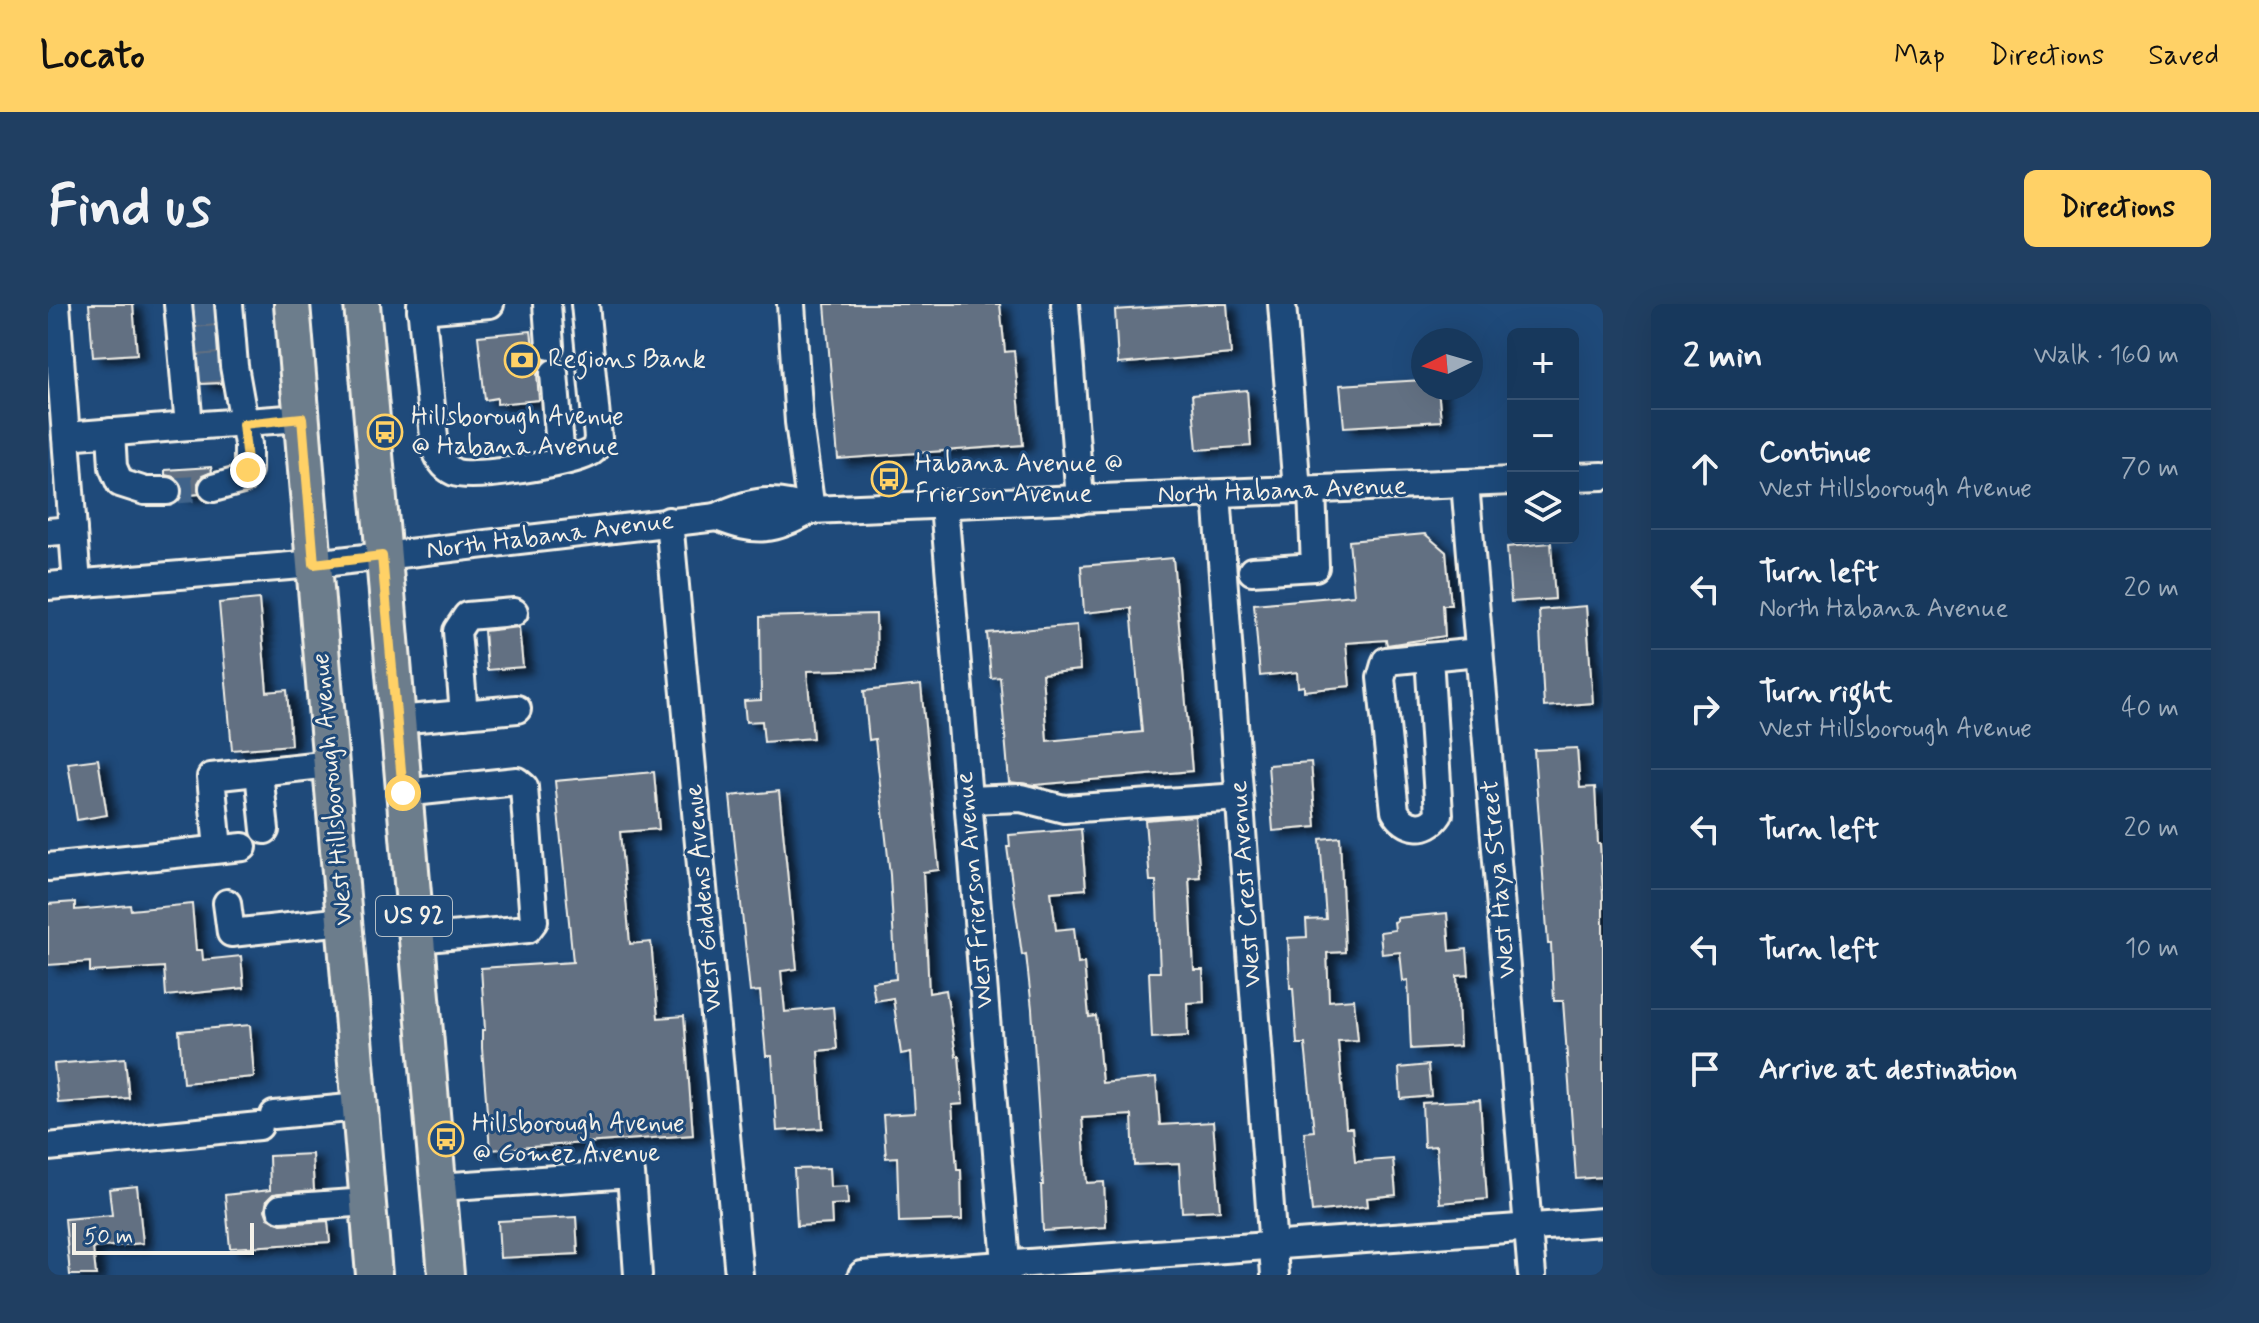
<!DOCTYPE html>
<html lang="en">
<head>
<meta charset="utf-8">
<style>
  :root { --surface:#17385c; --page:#203f62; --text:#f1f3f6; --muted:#9eacbb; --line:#365272; --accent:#ffd166 }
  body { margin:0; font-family:Mynerve,sans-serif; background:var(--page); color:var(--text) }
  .controls { position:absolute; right:24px; top:24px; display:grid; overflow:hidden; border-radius:12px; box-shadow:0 8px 32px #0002 }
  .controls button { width:72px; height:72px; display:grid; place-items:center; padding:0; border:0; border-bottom:2px solid var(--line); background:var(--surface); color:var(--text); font:40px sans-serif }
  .compass { position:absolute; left:1363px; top:24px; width:72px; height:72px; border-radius:50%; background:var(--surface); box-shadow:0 8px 32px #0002; rotate:265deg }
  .scale { position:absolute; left:24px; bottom:20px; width:182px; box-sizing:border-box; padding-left:8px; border:4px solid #f4f1e8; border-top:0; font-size:22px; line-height:28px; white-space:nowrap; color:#f4f1e8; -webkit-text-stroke:6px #1f4a7a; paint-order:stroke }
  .stop { position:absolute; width:24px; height:24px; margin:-18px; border:6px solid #ffd166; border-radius:50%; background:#fff }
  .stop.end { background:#ffd166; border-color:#fff; box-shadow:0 2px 8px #0008 }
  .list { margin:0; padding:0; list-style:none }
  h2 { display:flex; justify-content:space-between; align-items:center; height:104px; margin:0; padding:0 32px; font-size:34px }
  h2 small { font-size:26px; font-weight:400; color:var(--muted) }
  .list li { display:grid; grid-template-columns:52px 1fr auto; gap:24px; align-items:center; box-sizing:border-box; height:120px; padding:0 32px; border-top:2px solid var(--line) }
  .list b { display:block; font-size:30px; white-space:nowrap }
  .list p { margin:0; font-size:26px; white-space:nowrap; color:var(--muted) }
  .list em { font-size:26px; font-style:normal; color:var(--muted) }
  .icon { flex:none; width:44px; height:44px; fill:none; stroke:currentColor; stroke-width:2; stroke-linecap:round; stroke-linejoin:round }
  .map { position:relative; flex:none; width:1555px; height:971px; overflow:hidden; border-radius:12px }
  header { display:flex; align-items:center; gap:48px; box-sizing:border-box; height:112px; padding:0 40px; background:var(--accent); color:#111 }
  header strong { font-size:38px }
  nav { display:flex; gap:44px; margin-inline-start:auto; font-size:28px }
  .intro { display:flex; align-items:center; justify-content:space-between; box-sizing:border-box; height:192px; padding:0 48px }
  h1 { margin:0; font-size:56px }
  .button { padding:20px 36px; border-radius:12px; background:var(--accent); color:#111; font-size:28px; font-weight:700 }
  main { display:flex; gap:48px; padding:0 48px }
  aside { flex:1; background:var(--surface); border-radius:12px; box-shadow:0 8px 32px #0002 }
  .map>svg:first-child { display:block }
</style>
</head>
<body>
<header>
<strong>Locato</strong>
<nav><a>Map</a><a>Directions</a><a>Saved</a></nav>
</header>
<div class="intro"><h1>Find us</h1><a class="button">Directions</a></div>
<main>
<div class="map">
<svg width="1555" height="971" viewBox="0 0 1555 971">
  <defs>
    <filter id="shadow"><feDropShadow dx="9" dy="5" stdDeviation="4" flood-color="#0009"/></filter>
  </defs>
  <rect width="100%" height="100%" fill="#1f4a7a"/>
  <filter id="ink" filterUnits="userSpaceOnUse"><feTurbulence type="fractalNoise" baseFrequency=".0125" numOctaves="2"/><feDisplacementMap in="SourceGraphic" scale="16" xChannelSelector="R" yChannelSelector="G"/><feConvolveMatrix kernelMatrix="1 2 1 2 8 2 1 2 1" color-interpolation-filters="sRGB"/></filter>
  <g filter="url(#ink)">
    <g fill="#627082" stroke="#f4f1e8" stroke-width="2" filter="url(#shadow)">
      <polygon points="41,0 85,0 89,50 45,53"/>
      <polygon points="146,0 165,0 173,79 153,80"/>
      <polygon points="777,0 952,0 957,48 966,47 975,141 790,155"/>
      <polygon points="1158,0 1179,0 1183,50 1070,60 1067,6"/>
      <polygon points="483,27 485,43 489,52 496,57 489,70 491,96 449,100 449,94 437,96 430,32"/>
      <polygon points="1375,76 1375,84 1390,84 1393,117 1296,123 1292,81"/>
      <polygon points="1199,86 1203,142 1149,146 1144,91"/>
      <polygon points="163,163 164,168 154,172 150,179 151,190 134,192 132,178 126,173 117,171 117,166"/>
      <polygon points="1377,230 1398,248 1403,301 1395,301 1397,332 1339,341 1338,336 1298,339 1302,382 1256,387 1256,382 1250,383 1249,368 1212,372 1206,300 1306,291 1301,237"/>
      <polygon points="1503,239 1507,295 1463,298 1459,243"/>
      <polygon points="1125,254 1144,467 987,481 961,478 952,373 943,374 939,329 1029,321 1032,366 994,370 999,437 1094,428 1083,304 1036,309 1033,262"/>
      <polygon points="211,295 219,388 239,386 243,441 184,446 171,299"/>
      <polygon points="1538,302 1545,399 1496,403 1491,306"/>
      <polygon points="828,310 829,365 759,367 765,434 716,438 714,417 698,418 696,397 713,396 712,313"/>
      <polygon points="471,323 475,363 439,366 436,327"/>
      <polygon points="873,381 891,566 875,568 881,689 898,686 908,752 911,752 915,800 904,801 909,866 913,866 914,916 851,918 849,853 838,854 835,811 867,809 863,748 853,750 845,694 827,697 824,678 848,675 842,571 827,435 821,436 816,387"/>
      <polygon points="1529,444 1532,484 1547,483 1550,540 1552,540 1555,590 1555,873 1528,875 1515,697 1506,697 1503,640 1500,640 1486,446"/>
      <polygon points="50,455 59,511 29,516 20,459"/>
      <polygon points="1263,458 1268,523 1225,527 1220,461"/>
      <polygon points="606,468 611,525 572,528 582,640 603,638 610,714 636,712 645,831 442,846 434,744 434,726 437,726 433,664 525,658 507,477"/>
      <polygon points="731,487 749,665 733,667 737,708 785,703 789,745 770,747 775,824 729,827 724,752 718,752 712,687 702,688 682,492"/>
      <polygon points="1147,512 1152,573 1141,574 1146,666 1155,666 1156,698 1139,699 1140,732 1104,734 1101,668 1112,668 1108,577 1102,577 1097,516"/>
      <polygon points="1033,525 1038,585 1003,588 1008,626 1026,624 1030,660 1036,659 1041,713 1048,712 1054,779 1108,774 1112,821 1165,818 1172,906 1134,908 1131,859 1086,861 1084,811 1034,814 1039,879 1056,878 1058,923 995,927 993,881 995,881 984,705 978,650 974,651 959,543 962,543 961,531"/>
      <polygon points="1292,533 1297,648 1279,649 1281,697 1306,695 1310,736 1290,737 1298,824 1304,824 1307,858 1345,855 1348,891 1319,894 1320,902 1264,908 1256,828 1266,827 1257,740 1249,740 1245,684 1242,684 1240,634 1259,633 1258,616 1278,615 1272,535"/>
      <polygon points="27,598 27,606 82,601 83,606 144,600 148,646 154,646 155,656 193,652 196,684 118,692 116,663 42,668 42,658 0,661 0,600"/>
      <polygon points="1399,609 1402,647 1419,645 1421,671 1409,672 1412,742 1363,745 1360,676 1355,677 1352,648 1334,650 1332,628 1347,626 1346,618 1349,617 1349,614"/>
      <polygon points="202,721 206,773 135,779 131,727"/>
      <polygon points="77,754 81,794 10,799 6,760"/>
      <polygon points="1380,761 1383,792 1353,795 1351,764"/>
      <polygon points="1432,796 1439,895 1392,899 1388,842 1376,843 1374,799"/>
      <polygon points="264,850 266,886 225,890 219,896 217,906 220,914 233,920 280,917 282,938 182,944 177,891 222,886 221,852"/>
      <polygon points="781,864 782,883 799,882 800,900 783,901 784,920 749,922 746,865"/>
      <polygon points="89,882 95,939 45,944 48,971 22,971 17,915 64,911 61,885"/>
      <polygon points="528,913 530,950 452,954 450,917"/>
    </g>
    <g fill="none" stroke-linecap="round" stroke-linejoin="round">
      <g stroke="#3f638a" stroke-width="26" stroke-dasharray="26 13" stroke-linecap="butt">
        <polyline points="145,9 168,7"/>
        <polyline points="147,37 170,35"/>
        <polyline points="149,65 172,63"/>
        <polyline points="119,187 165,184"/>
      </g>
      <g stroke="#f4f1e8" stroke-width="32">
        <g id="minor">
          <polyline points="8,0 29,280"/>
          <path d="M373 0 387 144C391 154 395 163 406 168 424 176 523 159 541 149 548 146 549 140 550 134L537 0"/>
          <polyline points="499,0 502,42"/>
          <polyline points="743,0 751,118 763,206"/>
          <polyline points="1017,0 1032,196"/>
          <polyline points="1234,0 1249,186"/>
          <polyline points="373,6 442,0"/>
          <polyline points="506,69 513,156"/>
          <polyline points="141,122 254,114"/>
          <polyline points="63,128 65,163 72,179 97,187 119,187"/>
          <polyline points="18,132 141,122 130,0"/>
          <polyline points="1525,173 1555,172"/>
          <polyline points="1417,179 1484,971"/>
          <polyline points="165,184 194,176 200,166 200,140 186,62 181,0"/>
          <polyline points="1169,190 1227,971"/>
          <polyline points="896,201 959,971"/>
          <path d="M669 213C710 229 724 227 763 206"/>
          <polyline points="621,217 691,971"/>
          <polyline points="0,228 25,226"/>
          <polyline points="1204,267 1267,263 1264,186"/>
          <path d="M0 282 266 260 669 213C705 196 725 193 763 206L1465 177"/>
          <path d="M1381 353 1391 510C1379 529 1357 525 1347 507L1333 374 1338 357 1431 348"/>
          <polyline points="416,410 409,327 419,312 466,308"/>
          <polyline points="349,416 469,405"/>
          <polyline points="211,468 217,526"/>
          <polyline points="355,489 469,477 476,483 486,617 480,625 368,635"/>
          <polyline points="920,496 973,494 1016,505 1191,493"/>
          <polyline points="169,534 163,473 283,460"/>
          <polyline points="0,563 195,543"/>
          <polyline points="179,599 183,629 296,617"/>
          <polyline points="226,811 312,803"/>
          <polyline points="0,843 211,822"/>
          <polyline points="390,883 583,870 590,971"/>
          <polyline points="233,904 320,898"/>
          <polyline points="814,971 1555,918"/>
        </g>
      </g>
      <g stroke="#f4f1e8" stroke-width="40">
        <g id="major">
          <polyline points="244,0 326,971"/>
          <polyline points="314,0 398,971"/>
        </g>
      </g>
      <use href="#minor" stroke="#1f4a7a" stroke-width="26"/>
      <use href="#major" stroke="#6c7d8c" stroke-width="34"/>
    </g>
  </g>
  <g fill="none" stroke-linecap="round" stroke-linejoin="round" filter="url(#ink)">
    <polyline stroke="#ffd166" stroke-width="10" points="200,166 195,120 254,114 266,260 334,252 355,489"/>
  </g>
  <defs>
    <g id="bank-ring" transform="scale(1.8)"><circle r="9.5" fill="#1f4a7a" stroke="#ffd166" stroke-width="1.5"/><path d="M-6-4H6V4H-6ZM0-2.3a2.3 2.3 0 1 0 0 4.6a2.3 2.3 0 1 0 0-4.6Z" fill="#ffd166"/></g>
    <g id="bus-ring" transform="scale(1.8)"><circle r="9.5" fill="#1f4a7a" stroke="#ffd166" stroke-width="1.5"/><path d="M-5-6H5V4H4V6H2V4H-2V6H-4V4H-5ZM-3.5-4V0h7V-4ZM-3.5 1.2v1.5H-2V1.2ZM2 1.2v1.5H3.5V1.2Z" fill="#ffd166"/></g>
  </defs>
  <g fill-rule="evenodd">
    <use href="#bank-ring" x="474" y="56"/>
    <use href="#bus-ring" x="337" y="128"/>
    <use href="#bus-ring" x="841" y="175"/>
    <use href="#bus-ring" x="398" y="835"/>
  </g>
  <g text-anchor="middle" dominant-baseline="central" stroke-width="6" stroke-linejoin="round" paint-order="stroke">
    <rect fill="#1f4a7a" stroke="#b4bfc7" stroke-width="2" x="328" y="592" width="76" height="40" rx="6"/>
    <g font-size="24" font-weight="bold" fill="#f4f1e8">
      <text x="366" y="612">US 92</text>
    </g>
    <g font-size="26" fill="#f4f1e8" stroke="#1f4a7a" text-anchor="start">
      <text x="500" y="56">Regions Bank</text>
      <text x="363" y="113">Hillsborough Avenue<tspan x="363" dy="30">@ Habana Avenue</tspan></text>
      <text x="867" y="160">Habana Avenue @<tspan x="867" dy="30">Frierson Avenue</tspan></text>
      <text x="424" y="820">Hillsborough Avenue<tspan x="424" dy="30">@ Gomez Avenue</tspan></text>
    </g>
    <g font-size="26" fill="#f4f1e8" stroke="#1f4a7a">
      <text transform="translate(1234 187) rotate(-2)">North Habana Avenue</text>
      <text transform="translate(502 232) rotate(-7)">North Habana Avenue</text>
      <text transform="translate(285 485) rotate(-95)">West Hillsborough Avenue</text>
      <text transform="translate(1451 575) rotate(-95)">West Haya Street</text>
      <text transform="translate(1198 580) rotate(-94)">West Crest Avenue</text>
      <text transform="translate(927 586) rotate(-95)">West Frierson Avenue</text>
      <text transform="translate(656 594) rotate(-95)">West Giddens Avenue</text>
    </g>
  </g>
</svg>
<div class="controls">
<button>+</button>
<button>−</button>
<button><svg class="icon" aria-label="layers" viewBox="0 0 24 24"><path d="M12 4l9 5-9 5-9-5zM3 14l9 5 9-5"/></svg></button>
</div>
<svg class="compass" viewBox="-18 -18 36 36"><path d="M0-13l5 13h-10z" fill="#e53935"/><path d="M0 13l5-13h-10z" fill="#9eacbb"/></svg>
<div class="scale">50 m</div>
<div class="stop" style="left:355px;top:489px"></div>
<div class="stop end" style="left:200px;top:166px"></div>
</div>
<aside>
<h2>2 min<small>Walk · 160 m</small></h2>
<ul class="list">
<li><svg class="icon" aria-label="ahead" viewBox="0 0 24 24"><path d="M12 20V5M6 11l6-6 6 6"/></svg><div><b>Continue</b><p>West Hillsborough Avenue</p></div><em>70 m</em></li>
<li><svg class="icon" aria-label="left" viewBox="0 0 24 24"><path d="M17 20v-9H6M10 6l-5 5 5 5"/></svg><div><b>Turn left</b><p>North Habana Avenue</p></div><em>20 m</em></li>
<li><svg class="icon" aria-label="right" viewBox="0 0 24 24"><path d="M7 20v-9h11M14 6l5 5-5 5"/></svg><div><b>Turn right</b><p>West Hillsborough Avenue</p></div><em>40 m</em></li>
<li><svg class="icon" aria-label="left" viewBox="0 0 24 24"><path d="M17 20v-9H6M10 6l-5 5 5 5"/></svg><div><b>Turn left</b></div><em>20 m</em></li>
<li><svg class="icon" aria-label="left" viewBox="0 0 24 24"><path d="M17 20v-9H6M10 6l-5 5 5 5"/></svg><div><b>Turn left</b></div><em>10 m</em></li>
<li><svg class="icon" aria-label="arrive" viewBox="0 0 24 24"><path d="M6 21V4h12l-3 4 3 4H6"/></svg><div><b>Arrive at destination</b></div></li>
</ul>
</aside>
</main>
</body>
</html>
